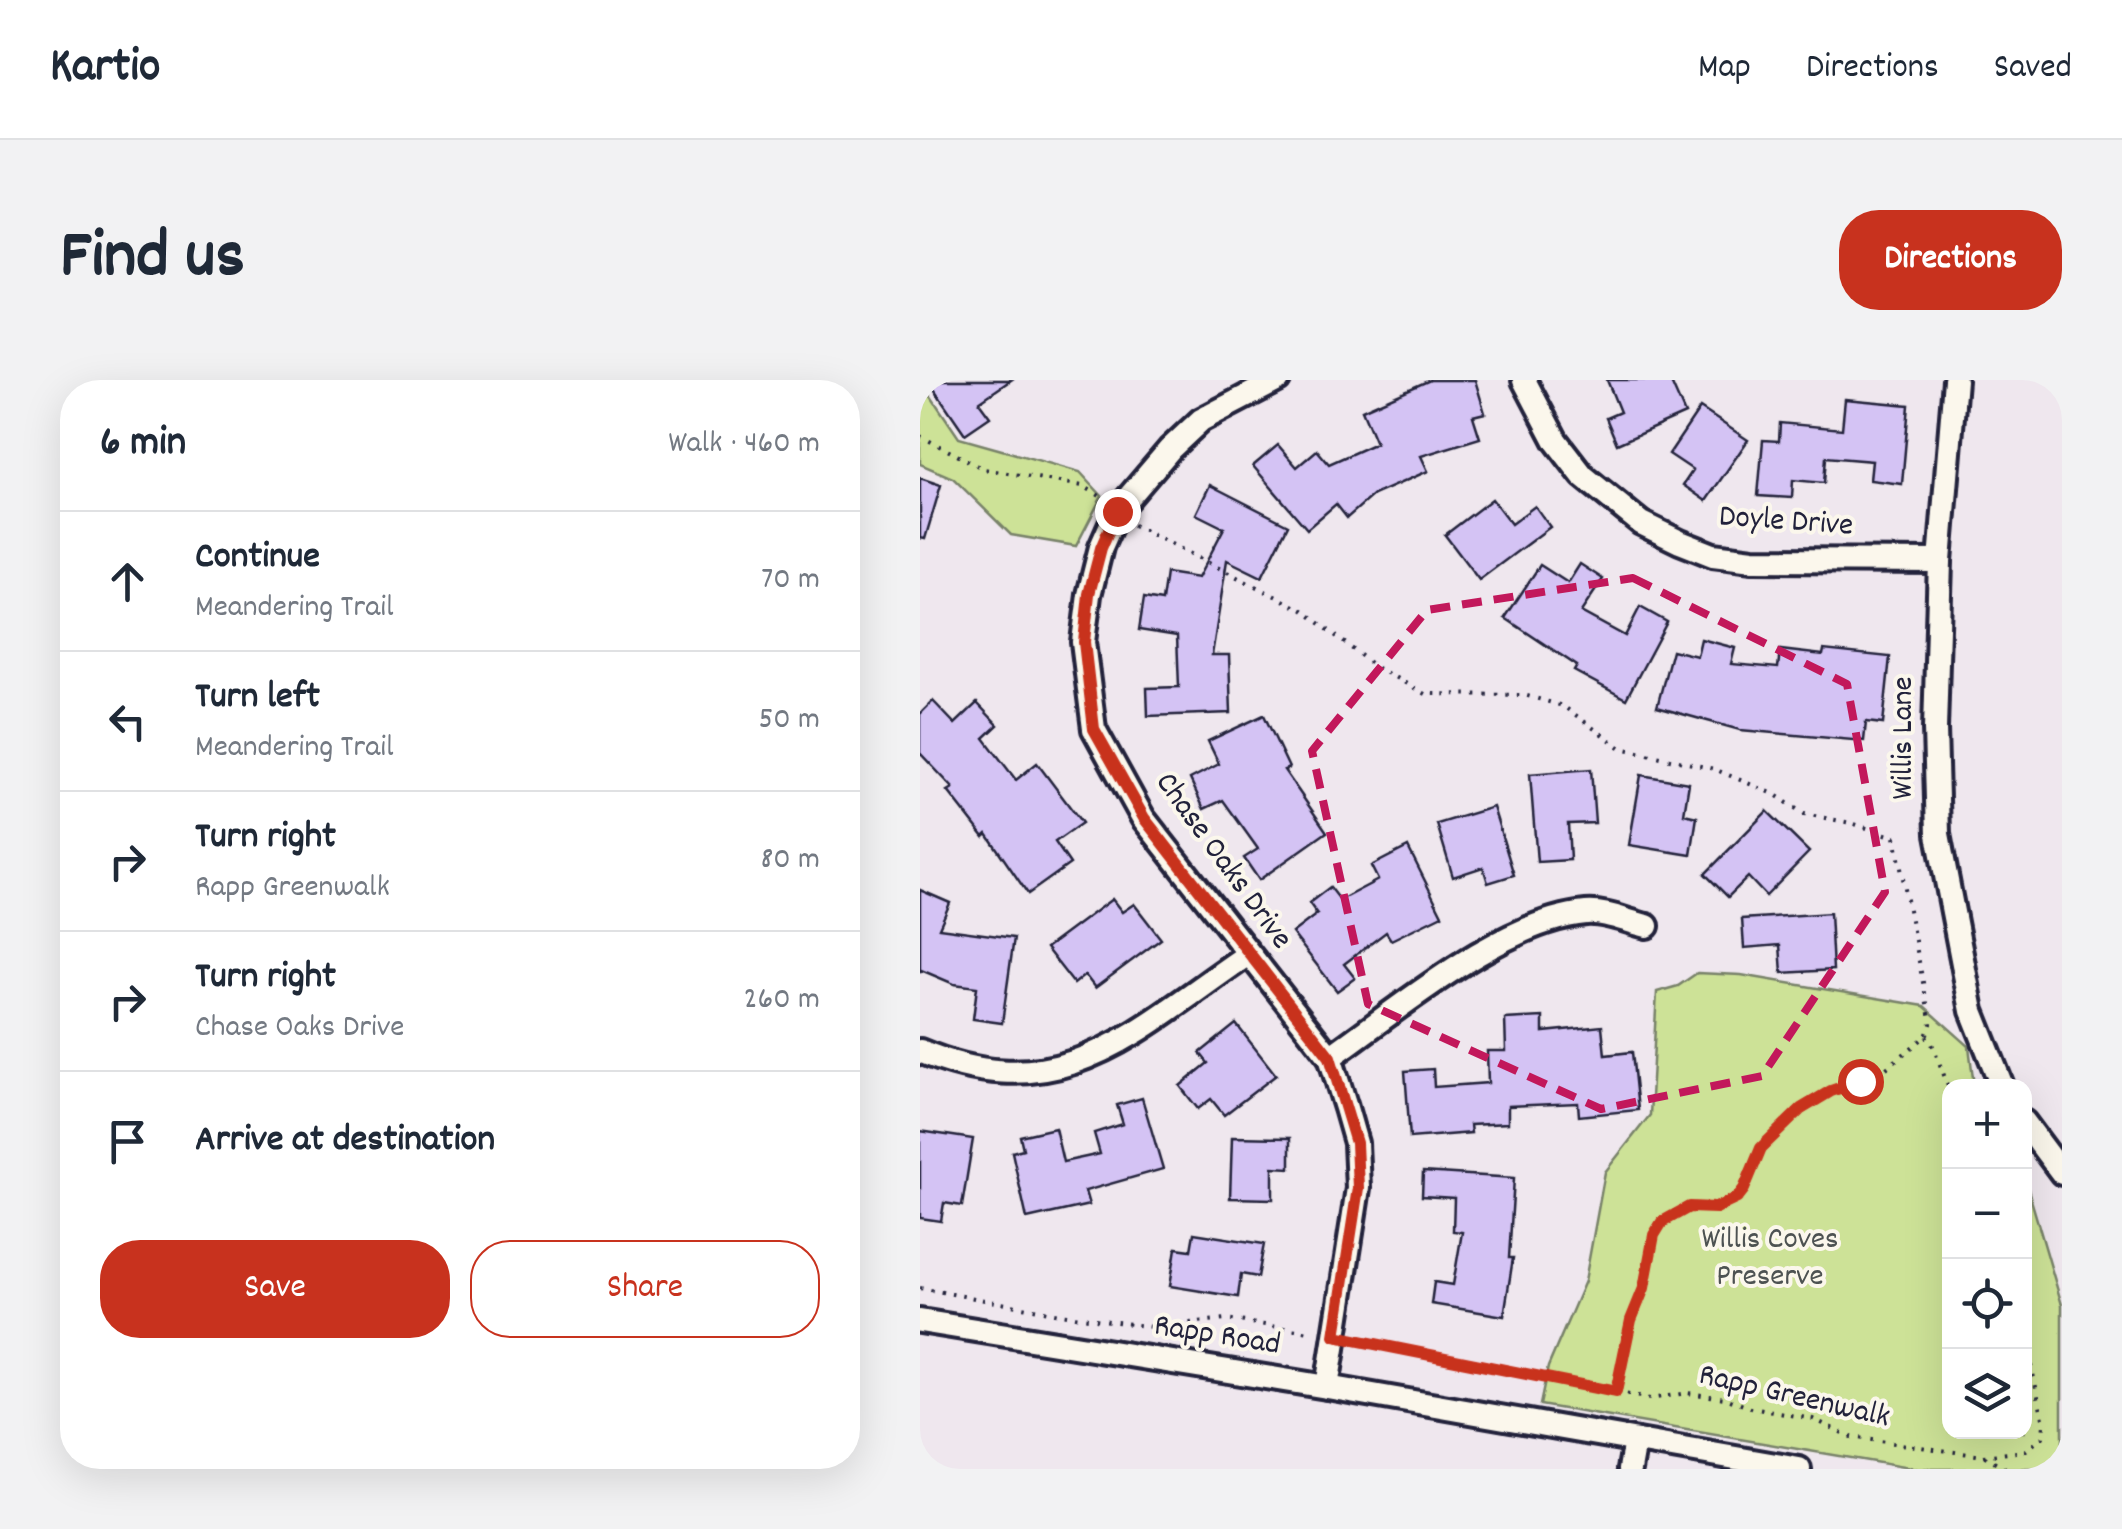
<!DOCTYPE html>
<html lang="en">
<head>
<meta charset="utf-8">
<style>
  :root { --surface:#fff; --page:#f2f2f3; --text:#1f2937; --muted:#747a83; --line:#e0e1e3; --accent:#c8321e }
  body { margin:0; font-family:Dekko,sans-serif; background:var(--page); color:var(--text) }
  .controls { position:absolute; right:30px; bottom:30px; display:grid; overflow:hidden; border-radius:20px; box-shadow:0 10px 40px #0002 }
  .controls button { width:90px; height:90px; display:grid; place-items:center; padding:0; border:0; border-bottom:2px solid var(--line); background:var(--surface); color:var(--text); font:50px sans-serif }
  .stop { position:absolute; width:30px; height:30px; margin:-22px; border:8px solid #c8321e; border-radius:50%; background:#fff }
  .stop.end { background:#c8321e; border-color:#fff; box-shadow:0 2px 10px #0008 }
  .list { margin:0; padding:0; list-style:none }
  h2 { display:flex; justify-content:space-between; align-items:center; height:130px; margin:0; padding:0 40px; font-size:42px }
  h2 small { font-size:32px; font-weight:400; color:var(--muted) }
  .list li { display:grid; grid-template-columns:65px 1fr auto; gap:30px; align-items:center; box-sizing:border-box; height:140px; padding:0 40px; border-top:2px solid var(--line) }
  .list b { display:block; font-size:38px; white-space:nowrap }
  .list p { margin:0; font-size:32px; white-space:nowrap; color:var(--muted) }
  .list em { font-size:32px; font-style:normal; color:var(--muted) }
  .actions { display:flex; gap:20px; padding:30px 40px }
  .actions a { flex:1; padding:22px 0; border:2px solid var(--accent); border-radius:40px; text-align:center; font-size:35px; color:var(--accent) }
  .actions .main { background:var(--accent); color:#fff }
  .icon { flex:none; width:55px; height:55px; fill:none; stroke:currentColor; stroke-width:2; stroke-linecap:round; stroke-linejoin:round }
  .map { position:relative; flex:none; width:1142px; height:1089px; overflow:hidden; border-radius:40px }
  header { display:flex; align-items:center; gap:60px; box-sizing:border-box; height:140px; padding:0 50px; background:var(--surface); border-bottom:2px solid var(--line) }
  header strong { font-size:48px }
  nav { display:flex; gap:55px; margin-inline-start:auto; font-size:35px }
  .intro { display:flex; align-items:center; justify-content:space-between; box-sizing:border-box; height:240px; padding:0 60px }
  h1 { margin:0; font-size:70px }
  .button { padding:25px 45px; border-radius:40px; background:var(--accent); color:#fff; font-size:35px; font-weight:700 }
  main { display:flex; gap:60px; padding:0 60px }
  aside { flex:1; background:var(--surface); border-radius:40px; box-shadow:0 10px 40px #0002 }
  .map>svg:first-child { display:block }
</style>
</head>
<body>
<header>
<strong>Kartio</strong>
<nav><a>Map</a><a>Directions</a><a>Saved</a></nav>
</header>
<div class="intro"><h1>Find us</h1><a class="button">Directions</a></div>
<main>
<aside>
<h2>6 min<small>Walk · 460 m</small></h2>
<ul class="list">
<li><svg class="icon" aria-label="ahead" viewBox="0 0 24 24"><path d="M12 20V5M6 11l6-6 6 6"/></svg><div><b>Continue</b><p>Meandering Trail</p></div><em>70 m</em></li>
<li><svg class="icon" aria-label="left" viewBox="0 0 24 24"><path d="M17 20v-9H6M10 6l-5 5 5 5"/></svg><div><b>Turn left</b><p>Meandering Trail</p></div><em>50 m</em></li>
<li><svg class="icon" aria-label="right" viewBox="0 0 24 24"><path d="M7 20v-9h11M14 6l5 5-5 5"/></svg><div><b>Turn right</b><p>Rapp Greenwalk</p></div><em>80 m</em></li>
<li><svg class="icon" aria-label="right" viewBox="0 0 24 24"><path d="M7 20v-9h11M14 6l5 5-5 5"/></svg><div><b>Turn right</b><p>Chase Oaks Drive</p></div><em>260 m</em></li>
<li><svg class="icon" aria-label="arrive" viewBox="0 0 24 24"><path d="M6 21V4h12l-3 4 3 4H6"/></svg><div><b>Arrive at destination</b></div></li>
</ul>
<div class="actions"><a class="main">Save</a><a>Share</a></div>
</aside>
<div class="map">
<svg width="1142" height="1089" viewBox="0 0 1142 1089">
  <rect width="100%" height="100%" fill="#efe7ee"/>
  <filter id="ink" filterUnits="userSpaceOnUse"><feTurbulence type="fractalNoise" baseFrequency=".01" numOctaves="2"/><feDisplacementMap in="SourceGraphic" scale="20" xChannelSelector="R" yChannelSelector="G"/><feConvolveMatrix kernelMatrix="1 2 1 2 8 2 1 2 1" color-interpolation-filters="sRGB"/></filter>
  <g filter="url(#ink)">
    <g fill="#cde297" stroke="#788269" stroke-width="2.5">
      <polygon points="0,0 39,58 160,92 182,116 156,166 91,155 33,98 0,84"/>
      <polygon points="777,593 821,595 1004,626 1049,666 1054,706 1030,706 1030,1052 1104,1052 1105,799 1142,925 1142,1089 995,1089 620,1025 628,987 665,901 685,792 730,735 737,612 758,606"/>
    </g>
    <g fill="#d4c3f4" stroke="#22223b" stroke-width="2.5">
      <polygon points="8,0 91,0 59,22 70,37 45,54"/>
      <polygon points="510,0 555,0 565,33 553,36 560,58 501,76 508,91 453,115 427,138 416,124 387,149 333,86 358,65 377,87 397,70 409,84 456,63 442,30"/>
      <polygon points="687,0 750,0 765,34 697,64 686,38 700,32"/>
      <polygon points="925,19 989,25 982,104 950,100 952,81 906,77 904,103 873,100 872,118 838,116 843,60 859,61 860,43 922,49"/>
      <polygon points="780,28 828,60 786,121 763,105 773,90 749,74"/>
      <polygon points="0,98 21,105 5,159 0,158"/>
      <polygon points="290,105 368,145 342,197 307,180 292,275 309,275 311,333 228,336 227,308 259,307 257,256 219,250 224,218 242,221 246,193 278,198 304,148 276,134"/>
      <polygon points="572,119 591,144 615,126 630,147 559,200 525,155"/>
      <polygon points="660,184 683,199 661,232 705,256 720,227 747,242 706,319 654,291 657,286 585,238 620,185 648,203"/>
      <polygon points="781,259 815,268 811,284 858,288 860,270 903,275 904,270 970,277 963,344 946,342 944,361 820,350 737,327 752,270 777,276"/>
      <polygon points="13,321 35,344 57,323 78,345 64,358 96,400 117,383 162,443 135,462 150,484 108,514 67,454 64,457 28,411 33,408 0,373 0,334"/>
      <polygon points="344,335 369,388 364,390 407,452 339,500 324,478 338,469 303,420 284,429 270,399 299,384 288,361"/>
      <polygon points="671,389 675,443 648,444 650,480 617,482 610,394"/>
      <polygon points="721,395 769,403 764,434 777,437 771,475 709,465"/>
      <polygon points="573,427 594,495 568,503 563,487 533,497 517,444"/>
      <polygon points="847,431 889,472 846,516 828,497 808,517 785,494"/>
      <polygon points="488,467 522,535 471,560 466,552 424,584 435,598 417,611 372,553 397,534 389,523 410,507 420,520 458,500 451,486"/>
      <polygon points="0,510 30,523 19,548 94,558 82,643 53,639 57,607 34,604 1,590 0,593"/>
      <polygon points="192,519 202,532 214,524 241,559 175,608 165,595 154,604 126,568"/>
      <polygon points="910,533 913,590 862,593 860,565 824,568 822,539"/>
      <polygon points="623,637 623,652 682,646 685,675 712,672 718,730 659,736 658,723 588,726 588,743 550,745 551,753 490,758 485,691 513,689 514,707 568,703 567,671 586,671 585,639"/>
      <polygon points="316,644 356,695 304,735 291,719 278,729 260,706 288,683 280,673"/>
      <polygon points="222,718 243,789 165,811 169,825 107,839 92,772 103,769 100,756 135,748 143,782 180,774 174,753 203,744 197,725"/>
      <polygon points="0,751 53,759 42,826 24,823 21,841 0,838"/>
      <polygon points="312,757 370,758 370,788 353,787 353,819 310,818"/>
      <polygon points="503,792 594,798 589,878 593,878 584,936 511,924 514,902 533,905 542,852 533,851 534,818 502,816"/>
      <polygon points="274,853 344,864 338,897 321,894 318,917 250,906 256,868 271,870"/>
    </g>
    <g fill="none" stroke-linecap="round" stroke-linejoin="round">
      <g stroke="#22223b" stroke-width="30">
        <g id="minor">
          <polyline points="358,0 281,40 250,69 197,131 181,167 169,215 163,262 174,349 223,438 410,677 426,728 436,763 438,808 407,1007"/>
          <polyline points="604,0 636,61 663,96 721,143 760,162 793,175 833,180 1020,181"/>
          <polyline points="1035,0 1020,181 1015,349 1018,454 1052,631 1082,706"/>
          <path d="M0 671C142 731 216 650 327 575"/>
          <path d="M410 677C479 629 581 541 666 533 685 531 708 542 727 546"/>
          <polyline points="1104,742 1142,793"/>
          <polyline points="0,941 407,1007 879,1089"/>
          <polyline points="710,1089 715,1061"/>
        </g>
      </g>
      <g stroke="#22223b" stroke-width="4" stroke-dasharray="2.5 8" stroke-linecap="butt">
        <polyline points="0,56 64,89 163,106 180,116"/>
        <polyline points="213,145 383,230 454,286 505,314 604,315 643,326 701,368 794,389 854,414 884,434 931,443 975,457 1011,644 1006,656 964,690 911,711 881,729 841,769 824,809 817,818 796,828 769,827 754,832 742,842 734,855 724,908 711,940 696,1012"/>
        <polyline points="1006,656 1011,661 1030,711"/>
        <polyline points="0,908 140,934 232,947 306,939 390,952"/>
        <polyline points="439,961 730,1019 767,1013 805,1018 831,1028 893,1039 931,1057 1063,1076 1086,1089"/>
        <polyline points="1063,1076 1105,1071 1123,1057 1124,1043 1104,953"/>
      </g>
      <use href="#minor" stroke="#fbf7ec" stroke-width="22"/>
    </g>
  </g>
  <g fill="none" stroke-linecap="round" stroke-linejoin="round" filter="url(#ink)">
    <polyline stroke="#c8321e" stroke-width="12" points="197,131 181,168 169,214 164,262 174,349 224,438 410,677 436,763 438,808 415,956 696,1012 711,940 724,908 734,855 742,842 769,827 796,828 817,818 824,809 841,768 881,729 911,711 940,701"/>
  </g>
  <path fill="none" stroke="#c2185b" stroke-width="8" stroke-dasharray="20 12" stroke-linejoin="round" d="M713 198 927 304 965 512 842 696 681 729 448 624 392 371 507 230Z"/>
  <g text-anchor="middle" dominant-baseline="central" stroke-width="8" stroke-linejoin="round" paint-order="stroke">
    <g font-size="32" fill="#22223b" stroke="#fbf7ec">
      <text transform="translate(866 143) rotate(4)">Doyle Drive</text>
      <text transform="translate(985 358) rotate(-90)">Willis Lane</text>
      <text transform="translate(302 482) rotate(54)">Chase Oaks Drive</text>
      <text transform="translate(297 957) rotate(9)">Rapp Road</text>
      <text transform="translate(874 1018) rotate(13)">Rapp Greenwalk</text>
    </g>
    <g font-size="32" fill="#4d5252" stroke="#fbf7ec">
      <text x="850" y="861">Willis Coves<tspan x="850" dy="37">Preserve</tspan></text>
    </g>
  </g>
</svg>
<div class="controls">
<button>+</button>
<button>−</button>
<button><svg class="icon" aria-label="locate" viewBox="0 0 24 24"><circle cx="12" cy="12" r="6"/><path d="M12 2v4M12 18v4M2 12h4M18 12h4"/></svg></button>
<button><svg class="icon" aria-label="layers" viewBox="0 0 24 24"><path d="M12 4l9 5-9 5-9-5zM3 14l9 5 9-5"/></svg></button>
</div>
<div class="stop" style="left:940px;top:701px"></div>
<div class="stop end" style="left:197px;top:131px"></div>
</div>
</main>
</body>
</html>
